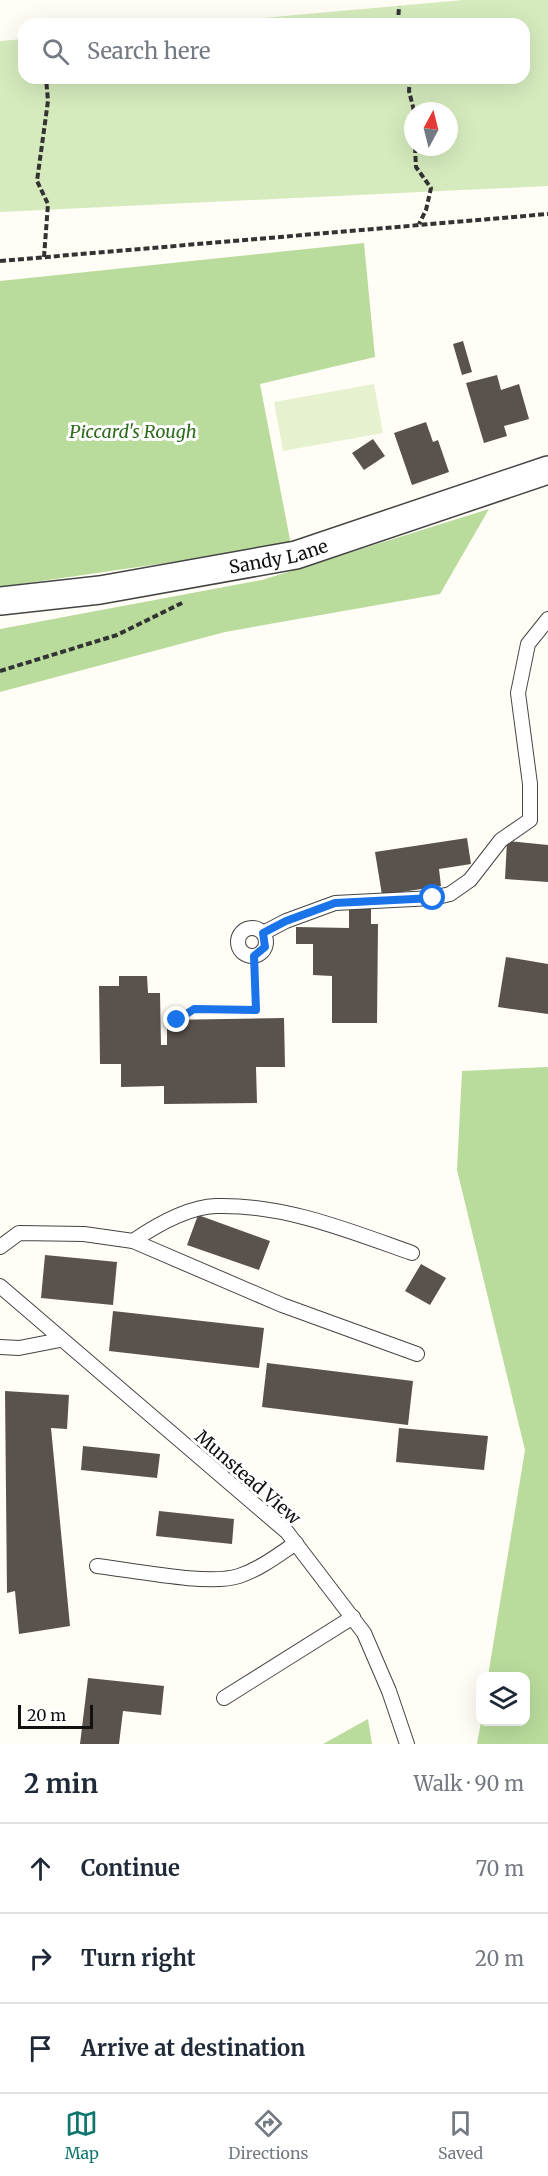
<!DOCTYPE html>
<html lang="en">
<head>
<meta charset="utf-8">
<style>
  :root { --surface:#fff; --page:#f2f2f3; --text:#1f2937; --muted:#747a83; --line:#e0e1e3; --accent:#0f766e }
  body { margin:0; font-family:Merriweather,serif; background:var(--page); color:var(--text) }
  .controls { position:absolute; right:18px; bottom:18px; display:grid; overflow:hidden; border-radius:12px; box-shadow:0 6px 24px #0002 }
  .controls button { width:54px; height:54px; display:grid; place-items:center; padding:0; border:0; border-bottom:2px solid var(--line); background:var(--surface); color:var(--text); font:30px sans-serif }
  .compass { position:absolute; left:404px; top:102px; width:54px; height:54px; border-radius:50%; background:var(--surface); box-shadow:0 6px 24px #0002; rotate:7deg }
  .scale { position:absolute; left:18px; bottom:15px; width:75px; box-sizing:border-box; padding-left:6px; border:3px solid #111; border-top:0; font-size:16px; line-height:21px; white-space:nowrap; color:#111; -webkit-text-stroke:4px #fff; paint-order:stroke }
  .stop { position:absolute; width:18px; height:18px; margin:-14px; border:4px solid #1a73e8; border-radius:50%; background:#fff }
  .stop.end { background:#1a73e8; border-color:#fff; box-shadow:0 2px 6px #0008 }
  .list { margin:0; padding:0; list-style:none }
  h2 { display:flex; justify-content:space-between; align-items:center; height:78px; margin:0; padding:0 24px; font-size:26px }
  h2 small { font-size:20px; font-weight:400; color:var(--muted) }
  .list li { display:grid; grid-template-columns:39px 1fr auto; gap:18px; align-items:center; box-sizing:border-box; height:90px; padding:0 24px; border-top:2px solid var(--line) }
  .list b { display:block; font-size:22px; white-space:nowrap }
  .list em { font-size:20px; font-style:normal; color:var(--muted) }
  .icon { flex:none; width:33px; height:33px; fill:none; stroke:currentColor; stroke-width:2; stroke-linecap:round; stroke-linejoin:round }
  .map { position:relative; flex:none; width:548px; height:1744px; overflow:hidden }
  .search { position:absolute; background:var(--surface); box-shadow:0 6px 24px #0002; left:18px; right:18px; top:18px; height:66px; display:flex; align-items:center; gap:15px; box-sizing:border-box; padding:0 21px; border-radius:18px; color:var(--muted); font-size:22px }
  .sheet { height:348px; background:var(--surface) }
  nav { display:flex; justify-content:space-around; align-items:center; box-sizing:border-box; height:84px; border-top:2px solid var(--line); background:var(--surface); font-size:16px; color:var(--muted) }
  nav a { display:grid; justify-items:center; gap:3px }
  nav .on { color:var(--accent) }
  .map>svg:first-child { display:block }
</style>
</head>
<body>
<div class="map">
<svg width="548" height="1744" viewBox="0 0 548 1744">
  <rect width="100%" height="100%" fill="#fffdf5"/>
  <path fill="#d5ebbd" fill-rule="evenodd" d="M463 0H548V186L0 212V41L24 39V78H524V24H194ZM413 111H449V147H413Z"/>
  <g fill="#b9dc9c">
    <polygon points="364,243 375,357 260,384 291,545 0,587 0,281"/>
    <polygon points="489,509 440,594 225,632 0,692 0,629 262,580"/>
    <polygon points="548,1067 548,1744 477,1744 481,1722 526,1722 526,1676 488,1676 525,1450 457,1170 462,1071"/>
    <polygon points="368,1719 372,1744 323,1744"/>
  </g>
  <polygon fill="#e6f2cf" points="374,384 383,433 283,451 274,402"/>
  <g fill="#5a524d">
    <polygon points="463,341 472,372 462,375 453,344"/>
    <polygon points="497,375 501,390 519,384 529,419 504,426 507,436 484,443 466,383"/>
    <polygon points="426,422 433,442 438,440 449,472 412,485 394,433"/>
    <polygon points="373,439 385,456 364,470 352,453"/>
    <polygon points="467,838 471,864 439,869 441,886 382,895 375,852"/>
    <polygon points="507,841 548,845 548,882 505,879"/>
    <polygon points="349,909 371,909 371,924 378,924 377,1023 332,1023 332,976 313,975 313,944 296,944 296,927 349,928"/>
    <polygon points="506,957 548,964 548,1014 498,1007"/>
    <polygon points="119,976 147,976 148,993 160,993 161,1045 167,1045 167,1020 284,1018 285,1067 256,1067 257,1103 164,1104 164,1086 121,1087 121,1064 100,1064 99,986 119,986"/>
    <polygon points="198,1215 270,1241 259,1270 187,1245"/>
    <polygon points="45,1255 117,1262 113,1305 41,1298"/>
    <polygon points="421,1264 446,1278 430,1305 405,1291"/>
    <polygon points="113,1311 264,1328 259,1368 109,1351"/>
    <polygon points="267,1363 413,1381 408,1425 262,1407"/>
    <polygon points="5,1391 69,1395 67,1429 51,1428 70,1626 19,1634 15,1591 7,1593"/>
    <polygon points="399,1428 488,1436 484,1470 396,1462"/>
    <polygon points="83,1446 160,1454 157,1478 81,1470"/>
    <polygon points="159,1511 234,1519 232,1544 156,1536"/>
    <polygon points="88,1678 164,1686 161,1715 123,1711 119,1744 80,1744"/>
  </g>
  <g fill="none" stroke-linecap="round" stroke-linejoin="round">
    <g stroke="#444" stroke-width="16">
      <g id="lane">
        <circle cx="252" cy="942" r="14"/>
        <polyline points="263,933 286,921 335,903 433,898 450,894 470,880 501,840 530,820 530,784 518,693 528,644 548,619"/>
        <path d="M133 1241C155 1226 188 1207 216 1206 284 1204 350 1231 412 1253"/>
        <polyline points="0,1247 19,1233 84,1234 133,1241 282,1305 417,1354"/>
        <polyline points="0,1286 287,1532 364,1633 389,1691 407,1744"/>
        <polyline points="0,1347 19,1348 60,1340"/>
        <path d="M97 1566C132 1570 209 1586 239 1576 260 1569 278 1555 296 1543"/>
        <polyline points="224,1698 353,1617"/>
      </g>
    </g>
    <g stroke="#444" stroke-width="30">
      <g id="street">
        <path id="s1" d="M0 601 100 590 296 555 548 470"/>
      </g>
    </g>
    <g stroke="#333" stroke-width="4" stroke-dasharray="6 3" stroke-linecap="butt">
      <polyline points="398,24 399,6"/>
      <polyline points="410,78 409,91 414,111"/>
      <polyline points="415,147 416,167 431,188 426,210 419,224"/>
      <polyline points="44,257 48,204 37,181 48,101 46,78"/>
      <polyline points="0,261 548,214"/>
      <polyline points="0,671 117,635 184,602"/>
      <polyline points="177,1020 194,1009 256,1010 254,956"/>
    </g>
    <use href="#lane" stroke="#fff" stroke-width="14"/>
    <use href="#street" stroke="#fff" stroke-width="27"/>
  </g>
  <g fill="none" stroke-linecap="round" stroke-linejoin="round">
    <polyline stroke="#1a73e8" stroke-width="8" points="177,1020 194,1009 256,1010 254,956 265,947 263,933 286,921 335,903 433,898"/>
  </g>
  <g text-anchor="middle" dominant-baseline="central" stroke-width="6" stroke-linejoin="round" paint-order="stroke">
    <g font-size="18" font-style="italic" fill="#2f6b1f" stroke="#fff">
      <text x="133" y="431">Piccard's Rough</text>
    </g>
    <g font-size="18" fill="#111" stroke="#fff">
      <text stroke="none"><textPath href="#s1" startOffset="282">Sandy Lane</textPath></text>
      <text transform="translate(248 1477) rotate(41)">Munstead View</text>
    </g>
  </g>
</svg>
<div class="controls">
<button><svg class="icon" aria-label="layers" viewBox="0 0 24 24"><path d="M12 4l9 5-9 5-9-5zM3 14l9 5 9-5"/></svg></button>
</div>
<svg class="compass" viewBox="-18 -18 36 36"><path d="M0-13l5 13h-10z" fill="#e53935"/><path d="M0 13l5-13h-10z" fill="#747a83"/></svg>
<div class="scale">20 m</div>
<div class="stop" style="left:433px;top:898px"></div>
<div class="stop end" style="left:177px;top:1020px"></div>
<div class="search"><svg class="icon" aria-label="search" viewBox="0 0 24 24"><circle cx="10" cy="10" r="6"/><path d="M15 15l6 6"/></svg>Search here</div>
</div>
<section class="sheet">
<h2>2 min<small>Walk · 90 m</small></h2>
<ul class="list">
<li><svg class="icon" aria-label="ahead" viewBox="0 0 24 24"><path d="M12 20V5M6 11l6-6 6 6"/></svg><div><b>Continue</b></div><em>70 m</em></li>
<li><svg class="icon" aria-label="right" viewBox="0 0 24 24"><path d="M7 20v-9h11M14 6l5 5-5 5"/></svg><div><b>Turn right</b></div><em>20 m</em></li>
<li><svg class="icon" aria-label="arrive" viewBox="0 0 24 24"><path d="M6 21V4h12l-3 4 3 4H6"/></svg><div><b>Arrive at destination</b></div></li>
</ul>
</section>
<nav>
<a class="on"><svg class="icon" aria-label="map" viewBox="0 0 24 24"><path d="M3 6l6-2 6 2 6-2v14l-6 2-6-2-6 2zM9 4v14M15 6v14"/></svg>Map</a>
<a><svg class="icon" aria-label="directions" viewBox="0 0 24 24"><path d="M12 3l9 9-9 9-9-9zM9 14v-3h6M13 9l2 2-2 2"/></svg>Directions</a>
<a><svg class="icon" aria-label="saved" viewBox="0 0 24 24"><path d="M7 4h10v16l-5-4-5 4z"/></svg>Saved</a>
</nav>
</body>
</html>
